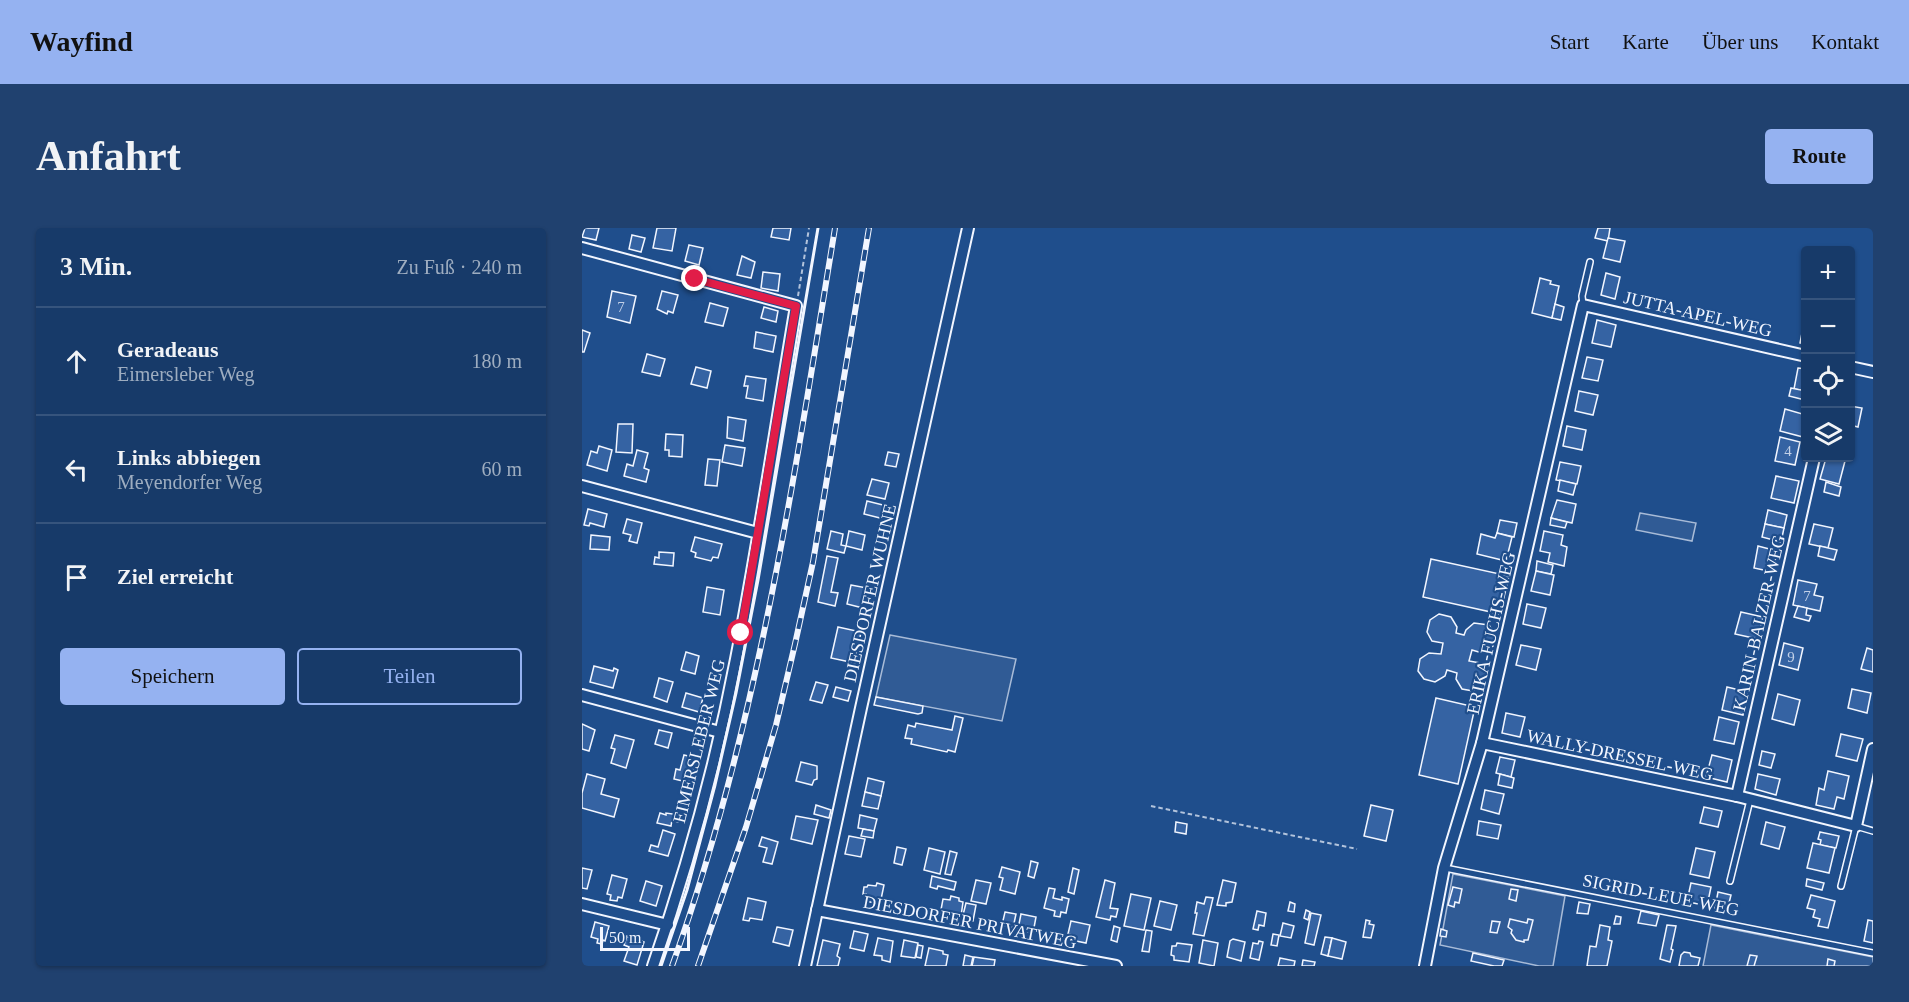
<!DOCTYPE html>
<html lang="de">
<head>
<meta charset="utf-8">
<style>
  :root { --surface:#173a69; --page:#20416f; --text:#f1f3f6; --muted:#9eadc0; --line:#36547d; --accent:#95b2f1 }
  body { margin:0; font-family:"Times New Roman",serif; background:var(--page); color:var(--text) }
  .controls { position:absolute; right:18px; top:18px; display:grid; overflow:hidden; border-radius:6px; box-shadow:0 2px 4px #0004 }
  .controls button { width:54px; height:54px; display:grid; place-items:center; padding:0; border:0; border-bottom:2px solid var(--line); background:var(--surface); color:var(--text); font:30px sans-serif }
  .scale { position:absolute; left:18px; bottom:15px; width:90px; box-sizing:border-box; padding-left:6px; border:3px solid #f2f6ff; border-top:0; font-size:16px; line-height:21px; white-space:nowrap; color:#f2f6ff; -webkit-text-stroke:4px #1f4e8c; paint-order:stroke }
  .stop { position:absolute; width:18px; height:18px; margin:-14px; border:4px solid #e11d48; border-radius:50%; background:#fff }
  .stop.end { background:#e11d48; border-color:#fff; box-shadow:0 2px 6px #0008 }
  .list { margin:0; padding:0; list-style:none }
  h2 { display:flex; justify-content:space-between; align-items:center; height:78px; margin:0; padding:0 24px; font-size:26px }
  h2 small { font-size:20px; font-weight:400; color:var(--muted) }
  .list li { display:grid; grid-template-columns:39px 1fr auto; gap:18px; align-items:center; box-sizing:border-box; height:108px; padding:0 24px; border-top:2px solid var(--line) }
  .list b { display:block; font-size:22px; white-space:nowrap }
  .list p { margin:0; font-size:20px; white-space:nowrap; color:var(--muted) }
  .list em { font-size:20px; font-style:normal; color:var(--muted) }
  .actions { display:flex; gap:12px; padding:18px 24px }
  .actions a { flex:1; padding:14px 0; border:2px solid var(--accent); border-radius:6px; text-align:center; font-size:21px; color:var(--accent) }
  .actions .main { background:var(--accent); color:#111 }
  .icon { flex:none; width:33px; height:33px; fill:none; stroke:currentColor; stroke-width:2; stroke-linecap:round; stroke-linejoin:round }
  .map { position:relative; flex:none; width:1291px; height:738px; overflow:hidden; border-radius:6px }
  header { display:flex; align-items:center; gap:36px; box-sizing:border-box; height:84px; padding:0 30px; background:var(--accent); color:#111 }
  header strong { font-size:28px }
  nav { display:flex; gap:33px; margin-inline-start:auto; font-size:21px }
  .intro { display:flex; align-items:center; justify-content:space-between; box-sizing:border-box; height:144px; padding:0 36px }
  h1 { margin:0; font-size:42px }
  .button { padding:15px 27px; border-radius:6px; background:var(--accent); color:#111; font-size:21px; font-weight:700 }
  main { display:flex; gap:36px; padding:0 36px }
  aside { flex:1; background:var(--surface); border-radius:6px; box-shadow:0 2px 4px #0004 }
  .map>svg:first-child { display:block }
</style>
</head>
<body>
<header>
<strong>Wayfind</strong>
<nav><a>Start</a><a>Karte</a><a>Über uns</a><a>Kontakt</a></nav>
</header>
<div class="intro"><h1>Anfahrt</h1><a class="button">Route</a></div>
<main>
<aside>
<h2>3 Min.<small>Zu Fuß · 240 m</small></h2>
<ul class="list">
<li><svg class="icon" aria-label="ahead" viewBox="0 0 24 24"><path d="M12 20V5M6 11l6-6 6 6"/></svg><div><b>Geradeaus</b><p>Eimersleber Weg</p></div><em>180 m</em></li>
<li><svg class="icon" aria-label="left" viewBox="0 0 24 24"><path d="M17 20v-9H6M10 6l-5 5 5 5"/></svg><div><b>Links abbiegen</b><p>Meyendorfer Weg</p></div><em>60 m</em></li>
<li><svg class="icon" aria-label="arrive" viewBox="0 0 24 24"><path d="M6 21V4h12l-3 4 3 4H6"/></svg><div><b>Ziel erreicht</b></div></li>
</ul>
<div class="actions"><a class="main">Speichern</a><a>Teilen</a></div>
</aside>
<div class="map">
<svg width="1291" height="738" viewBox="0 0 1291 738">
  <rect width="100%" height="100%" fill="#1f4e8c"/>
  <g fill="#305b95" stroke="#a8bbd7" stroke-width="1.5">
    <polygon points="1058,285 1114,295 1110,313 1054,302"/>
    <polygon points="308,407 434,431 420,493 294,469"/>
    <polygon points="871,646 983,668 971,738 957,738 858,717"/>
    <polygon points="1129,697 1291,729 1291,738 1121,738"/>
  </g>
  <g fill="#3563a3" stroke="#f2f6ff" stroke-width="1.5">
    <polygon points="3,0 17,0 14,12 0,9"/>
    <polygon points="75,0 94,0 90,23 71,20"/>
    <polygon points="191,0 209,0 207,12 189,9"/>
    <polygon points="1016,0 1028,0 1026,13 1013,10"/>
    <polygon points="50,7 63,10 59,24 47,21"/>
    <polygon points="1026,10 1043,13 1038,34 1021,30"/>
    <polygon points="107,17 121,20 117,37 103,33"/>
    <polygon points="160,28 173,34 169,50 155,47"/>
    <polygon points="181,44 198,46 196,63 179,60"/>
    <polygon points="1024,45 1038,49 1033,71 1019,67"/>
    <polygon points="958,50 969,53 968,56 977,58 970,90 950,85"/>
    <polygon points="30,63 54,68 48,95 25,89"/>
    <polygon points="80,63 96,67 91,85 86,83 85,86 75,81"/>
    <polygon points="128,75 146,80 141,98 123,94"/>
    <polygon points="973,76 982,79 979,92 970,90"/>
    <polygon points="182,79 196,83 194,94 179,90"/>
    <polygon points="1015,92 1034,97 1029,119 1010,115"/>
    <polygon points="1222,95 1224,95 1224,116 1218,115"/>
    <polygon points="0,102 8,105 2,124 0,124"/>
    <polygon points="174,104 194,108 191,124 172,120"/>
    <polygon points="65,126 83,131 78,148 60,144"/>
    <polygon points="1005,129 1021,132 1016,153 1000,150"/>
    <polygon points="114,139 129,143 125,160 109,156"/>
    <polygon points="1216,140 1224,141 1224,163 1212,161"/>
    <polygon points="164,148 184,151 181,173 164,170 166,158 162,158"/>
    <polygon points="1209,160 1224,163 1223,172 1207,168"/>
    <polygon points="997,163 1016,167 1011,187 993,183"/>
    <polygon points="1268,178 1280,180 1276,199 1268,197"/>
    <polygon points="1203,181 1224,187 1224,199 1221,209 1198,203"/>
    <polygon points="146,189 164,192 161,213 145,210"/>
    <polygon points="36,196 51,196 50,225 34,224"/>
    <polygon points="985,198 1004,202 1000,222 981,218"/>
    <polygon points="84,206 101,207 100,229 87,228 87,222 83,222"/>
    <polygon points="1198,209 1218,214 1213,237 1193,233"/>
    <polygon points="143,217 163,220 160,238 140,234"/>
    <polygon points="17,218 30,222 25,243 5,237 9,223 15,225"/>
    <polygon points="55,222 66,225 62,240 67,242 64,254 42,248 45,236 51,238"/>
    <polygon points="306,224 317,226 314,239 303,237"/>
    <polygon points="1244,230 1263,233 1257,256 1238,251"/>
    <polygon points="126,231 138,232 135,258 123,257"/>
    <polygon points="978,234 999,238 995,256 974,252"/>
    <polygon points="1194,248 1217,253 1212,275 1189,270"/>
    <polygon points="290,251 307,255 303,271 285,267"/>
    <polygon points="978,252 994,256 991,267 976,263"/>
    <polygon points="1244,254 1259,259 1257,268 1242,264"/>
    <polygon points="975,272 994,276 990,295 969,290"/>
    <polygon points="285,273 313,280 310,293 282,286"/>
    <polygon points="6,281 25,286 22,299 8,295 7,298 2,297"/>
    <polygon points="1186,282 1205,287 1202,300 1183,296"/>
    <polygon points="969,290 985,294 983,300 968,297"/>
    <polygon points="45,291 60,295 55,315 47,313 49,307 41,305"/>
    <polygon points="918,292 935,295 932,309 915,305"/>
    <polygon points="1183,296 1202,300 1199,314 1180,309"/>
    <polygon points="1232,296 1251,300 1246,320 1227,316"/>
    <polygon points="249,303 261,306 259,317 264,318 262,325 245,321"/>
    <polygon points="267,303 283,307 280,322 264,318"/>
    <polygon points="962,303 981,307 979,317 985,319 982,338 966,334 968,325 958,323"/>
    <polygon points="915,305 930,309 924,333 895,326 899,306 913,310"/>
    <polygon points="9,307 28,309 27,322 8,321"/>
    <polygon points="113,309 140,316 136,330 131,329 129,333 113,329 114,325 109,323"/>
    <polygon points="1176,318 1195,323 1191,344 1172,340"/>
    <polygon points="1238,318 1255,322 1252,332 1236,328"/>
    <polygon points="77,324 92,325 91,338 72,336 73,329 77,330"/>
    <polygon points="245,328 256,330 249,364 256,365 253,378 236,374"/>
    <polygon points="849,331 927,348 918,386 841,369"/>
    <polygon points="955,333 971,337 969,346 954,343"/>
    <polygon points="954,343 972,347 968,367 949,363"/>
    <polygon points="1216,352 1235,356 1232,367 1241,369 1238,383 1211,377"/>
    <polygon points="269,357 285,360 281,380 265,376"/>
    <polygon points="125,359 142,362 138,387 121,384"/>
    <polygon points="945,376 964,380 959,400 941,396"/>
    <polygon points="1216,378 1225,380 1224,387 1229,388 1227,393 1212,389"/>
    <polygon points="1159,384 1181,389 1176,411 1153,406"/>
    <polygon points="857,386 869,389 875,399 874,405 882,407 884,402 892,395 907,397 913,407 911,418 900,425 890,422 887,433 898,435 904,446 901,457 891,463 880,461 874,451 875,445 865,442 863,448 853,454 842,451 836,443 838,431 847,425 859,426 861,415 850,413 845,404 848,392"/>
    <polygon points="256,399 279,404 273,435 249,430"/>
    <polygon points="1202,415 1221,420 1216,442 1197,437"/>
    <polygon points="939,417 959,421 954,442 934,437"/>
    <polygon points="1285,420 1291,422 1291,444 1279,441"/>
    <polygon points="104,424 117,428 113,446 99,442"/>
    <polygon points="12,438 31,443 32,440 36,442 31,460 8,454"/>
    <polygon points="77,450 91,454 85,474 72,469"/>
    <polygon points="234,454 246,457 240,475 228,472"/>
    <polygon points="254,459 269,463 266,473 251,469"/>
    <polygon points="1145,459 1166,464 1161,487 1140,482"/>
    <polygon points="1270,461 1289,465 1285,485 1266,480"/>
    <polygon points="104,465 121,470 117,484 100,479"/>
    <polygon points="1196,466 1218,472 1212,497 1190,491"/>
    <polygon points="294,469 341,478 340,485 336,486 292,477"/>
    <polygon points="854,470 893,479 876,556 837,547"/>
    <polygon points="924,485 943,489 938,509 920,505"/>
    <polygon points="373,488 381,490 373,524 366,522 365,524 329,516 330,511 323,510 326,497 333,499 334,495 370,502"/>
    <polygon points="1137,489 1157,494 1152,516 1132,512"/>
    <polygon points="0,496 13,502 7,523 0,521"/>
    <polygon points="77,502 90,505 86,520 73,516"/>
    <polygon points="1259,506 1281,511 1275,533 1254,528"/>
    <polygon points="33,507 52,512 44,540 29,535 33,521 29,520"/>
    <polygon points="1180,523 1193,526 1189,540 1177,537"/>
    <polygon points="102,527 115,530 109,555 92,551 94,541 98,542"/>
    <polygon points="1130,527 1150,532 1145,554 1124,549"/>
    <polygon points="918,529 933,532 929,549 914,545"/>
    <polygon points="219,534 235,538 235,551 232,552 230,557 214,553"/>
    <polygon points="1246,543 1267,548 1262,571 1255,569 1252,581 1234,577 1237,560 1242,562"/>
    <polygon points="5,546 23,551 19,566 37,571 32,589 0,580 0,565"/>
    <polygon points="918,546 932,550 930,560 916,557"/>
    <polygon points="1176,546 1198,551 1194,567 1173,561"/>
    <polygon points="286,550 302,554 299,568 283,564"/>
    <polygon points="903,562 922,566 917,586 899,581"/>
    <polygon points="283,564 299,568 296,581 280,578"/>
    <polygon points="234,577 249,582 247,590 232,586"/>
    <polygon points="789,577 811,582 804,613 782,608"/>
    <polygon points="1122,579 1140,583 1136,599 1118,595"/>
    <polygon points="78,585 84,587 84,585 98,587 96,594 90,592 89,598 75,595"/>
    <polygon points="278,587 295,591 292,603 276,600"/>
    <polygon points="214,588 236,592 230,616 209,611"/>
    <polygon points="897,593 919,597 916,611 895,607"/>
    <polygon points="594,594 605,596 604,606 593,604"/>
    <polygon points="1184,594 1203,599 1197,621 1179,616"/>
    <polygon points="281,601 292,603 291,610 279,608"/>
    <polygon points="81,602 93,606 86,628 67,623 69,617 76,619"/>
    <polygon points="1238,604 1257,608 1254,620 1238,617 1239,612 1236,611"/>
    <polygon points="267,608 283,611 279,629 263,626"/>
    <polygon points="180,609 196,614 190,636 181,634 185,620 177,618"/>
    <polygon points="1231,615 1253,620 1247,645 1225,640"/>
    <polygon points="315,619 324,621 320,637 312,635"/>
    <polygon points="347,620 363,624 358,646 342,642"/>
    <polygon points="1114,620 1133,624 1127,650 1108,646"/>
    <polygon points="368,623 375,625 369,647 363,646"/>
    <polygon points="449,633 456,635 452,650 446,648"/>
    <polygon points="420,639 438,644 433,666 418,662 421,650 417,649"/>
    <polygon points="0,640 10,642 5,661 0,660"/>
    <polygon points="491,640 497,642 492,666 486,664"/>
    <polygon points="30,647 45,651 40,670 36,669 35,673 28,672 29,667 25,666"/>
    <polygon points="350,648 374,654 372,662 356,658 355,661 348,659"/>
    <polygon points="1225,651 1242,655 1240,662 1224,658"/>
    <polygon points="394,652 409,655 404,676 389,673"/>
    <polygon points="523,652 533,655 528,680 536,681 534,689 529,688 528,692 514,689"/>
    <polygon points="641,652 654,655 650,674 644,675 644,678 635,677"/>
    <polygon points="64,653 80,658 74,678 58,673"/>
    <polygon points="295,655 302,657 298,676 283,673 284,666 281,666 282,659 285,659 286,657 294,658"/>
    <polygon points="1109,655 1129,659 1125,678 1105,673"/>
    <polygon points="871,659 880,661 877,675 873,674 872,679 866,677"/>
    <polygon points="467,660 473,661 471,670 480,672 480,669 487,671 484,685 479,684 478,689 472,688 473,683 462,680"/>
    <polygon points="929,661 936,662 934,673 927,671"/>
    <polygon points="1136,664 1149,667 1145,683 1133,680"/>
    <polygon points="549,666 569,670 562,702 542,698"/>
    <polygon points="1229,667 1253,673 1246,700 1236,698 1238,691 1231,689 1233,682 1225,680"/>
    <polygon points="369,668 377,670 377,673 381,674 379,688 375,687 374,690 358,687 361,671 368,672"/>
    <polygon points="624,669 631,670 622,708 611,706 615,685 613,685 615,674 622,676"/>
    <polygon points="166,670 184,674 180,692 168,690 167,693 161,692"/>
    <polygon points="578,673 595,677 589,702 572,698"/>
    <polygon points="708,674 713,676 712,684 706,683"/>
    <polygon points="997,674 1008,676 1006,686 995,685"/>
    <polygon points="384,675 394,677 391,693 380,691"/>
    <polygon points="724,682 728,684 726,692 722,690"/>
    <polygon points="675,683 684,685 682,698 677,697 676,702 671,701"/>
    <polygon points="1059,683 1077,687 1074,698 1056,695"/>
    <polygon points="423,684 434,686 431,700 420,697"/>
    <polygon points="729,685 739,687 732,717 723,715"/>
    <polygon points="439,686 454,689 451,705 436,701"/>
    <polygon points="1034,688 1039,689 1038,696 1032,696"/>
    <polygon points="928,691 945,695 946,691 951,692 946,712 942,712 942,714 934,712 929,705 930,702 926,699"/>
    <polygon points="784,692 788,693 787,696 792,697 789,710 781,709"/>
    <polygon points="1286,692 1291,693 1291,715 1282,713"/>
    <polygon points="489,693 508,697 504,715 489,712 491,707 486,706"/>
    <polygon points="910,693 918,694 915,705 908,704"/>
    <polygon points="13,694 27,698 23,713 21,712 20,716 15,715 16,711 9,709"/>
    <polygon points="701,695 712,698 709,710 698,708"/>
    <polygon points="1018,697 1028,699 1026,712 1030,713 1025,738 1005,738 1008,718 1014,719"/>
    <polygon points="1085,697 1094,698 1089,721 1091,722 1088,734 1078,731"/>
    <polygon points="532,698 538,700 535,714 529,712"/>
    <polygon points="195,699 211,702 207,718 191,714"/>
    <polygon points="859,701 865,703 864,709 858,708"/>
    <polygon points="564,702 570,703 567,724 560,723"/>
    <polygon points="272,703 286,706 282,723 268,720"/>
    <polygon points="691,706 697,707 695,718 689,717"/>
    <polygon points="45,708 62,714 55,737 42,733 47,719 42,717"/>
    <polygon points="743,709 750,710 746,728 739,726"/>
    <polygon points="296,710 311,713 308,734 300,732 300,728 292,727"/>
    <polygon points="750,710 764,714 760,731 746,728"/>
    <polygon points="651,711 663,714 659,733 645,729 648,713"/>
    <polygon points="241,712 258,716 255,728 258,730 256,738 235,738"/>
    <polygon points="322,712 336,715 333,730 319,728"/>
    <polygon points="621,712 636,715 632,738 617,735"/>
    <polygon points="677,713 681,714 677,732 668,730 671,715 676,716"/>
    <polygon points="595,715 610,717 607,734 592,732 592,728 589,727 590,718 594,718"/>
    <polygon points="336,717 341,718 339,730 334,729"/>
    <polygon points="347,720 361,723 361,726 366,727 364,738 343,738"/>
    <polygon points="1102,724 1108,725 1109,728 1118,730 1116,738 1097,738 1099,727"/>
    <polygon points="891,725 922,732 920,738 912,738 889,733"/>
    <polygon points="383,727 391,729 389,738 381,738"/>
    <polygon points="1168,727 1175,728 1172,738 1165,738"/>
    <polygon points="392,729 413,732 412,738 390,738"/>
    <polygon points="698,730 713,733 712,738 696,738"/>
    <polygon points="1246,731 1253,733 1252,738 1245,738"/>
    <polygon points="721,732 733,734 732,738 720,738"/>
  </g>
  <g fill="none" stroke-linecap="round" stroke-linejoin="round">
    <g stroke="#f2f6ff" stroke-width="8">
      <g id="lane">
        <polyline points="1001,77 1000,68 1008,34"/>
        <polyline points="863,640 1291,725"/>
        <polyline points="1148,653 1168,572"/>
        <polyline points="1259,658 1274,598 1291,603"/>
      </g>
    </g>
    <g stroke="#f2f6ff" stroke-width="14">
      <g id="street">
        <path d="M0 20 214 78C194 196 177 314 154 431 134 535 106 638 71 738"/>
        <polyline points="1268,139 1291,144"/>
        <polyline points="0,258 176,305"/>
        <polyline points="0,467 138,504"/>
        <polyline points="900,515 1155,568 1274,598 1291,521"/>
        <polyline points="1155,568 1232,230"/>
        <polyline points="0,676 86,697"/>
        <polyline points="235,682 534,738"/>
        <polyline points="223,738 279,480 386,0"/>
        <polyline points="843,738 862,640 900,515 1001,77 1224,128"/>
      </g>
    </g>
    <g stroke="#b3c4dc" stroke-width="2" stroke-dasharray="4.5 3" stroke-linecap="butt">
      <polyline points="216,68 227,0"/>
      <polyline points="569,578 775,621"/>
    </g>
    <use href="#lane" stroke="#1f4e8c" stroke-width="5"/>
    <use href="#street" stroke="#1f4e8c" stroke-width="10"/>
    <g stroke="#f2f6ff" stroke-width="6">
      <g id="rail">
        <path d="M90 738C176 500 212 249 253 0"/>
        <polyline points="116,738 164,599 194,497 213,416 231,334 287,0"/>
      </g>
    </g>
    <use href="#rail" stroke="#1f4e8c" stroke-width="4" stroke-dasharray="11" stroke-linecap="butt"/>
    <polyline stroke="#f2f6ff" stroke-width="3" points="79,738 105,662 133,557 154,465 176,352 236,0"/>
  </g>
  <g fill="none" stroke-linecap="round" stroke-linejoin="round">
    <polyline stroke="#e11d48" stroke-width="8" points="113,51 214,78 159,405"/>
  </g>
  <g text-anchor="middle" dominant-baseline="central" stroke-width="4.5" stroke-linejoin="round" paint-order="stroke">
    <g font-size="15" fill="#c3d1e8">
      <text x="39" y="79">7</text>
      <text x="1206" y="223">4</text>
      <text x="1225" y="368">7</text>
      <text x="1209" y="429">9</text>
    </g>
    <g font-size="18" fill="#f2f6ff" stroke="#1f4e8c">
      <text transform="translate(1116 86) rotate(13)">JUTTA-APEL-WEG</text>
      <text transform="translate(288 365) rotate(-77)">DIESDORFER WUHNE</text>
      <text transform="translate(1177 395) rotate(-77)">KARIN-BALZER-WEG</text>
      <text transform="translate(909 405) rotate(-77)">ERIKA-FUCHS-WEG</text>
      <text transform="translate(117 513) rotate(-76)">EIMERSLEBER WEG</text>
      <text transform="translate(1038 527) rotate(12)">WALLY-DRESSEL-WEG</text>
      <text transform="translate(1079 667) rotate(11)">SIGRID-LEUE-WEG</text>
      <text transform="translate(388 694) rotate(11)">DIESDORFER PRIVATWEG</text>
    </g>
  </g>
</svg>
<div class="controls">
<button>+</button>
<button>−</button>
<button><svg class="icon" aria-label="locate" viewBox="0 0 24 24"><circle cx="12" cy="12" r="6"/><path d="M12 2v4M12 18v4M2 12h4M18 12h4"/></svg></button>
<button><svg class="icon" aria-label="layers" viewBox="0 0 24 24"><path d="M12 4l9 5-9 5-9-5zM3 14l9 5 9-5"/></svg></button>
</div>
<div class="scale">50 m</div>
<div class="stop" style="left:159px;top:405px"></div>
<div class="stop end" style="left:113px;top:51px"></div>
</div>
</main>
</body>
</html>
